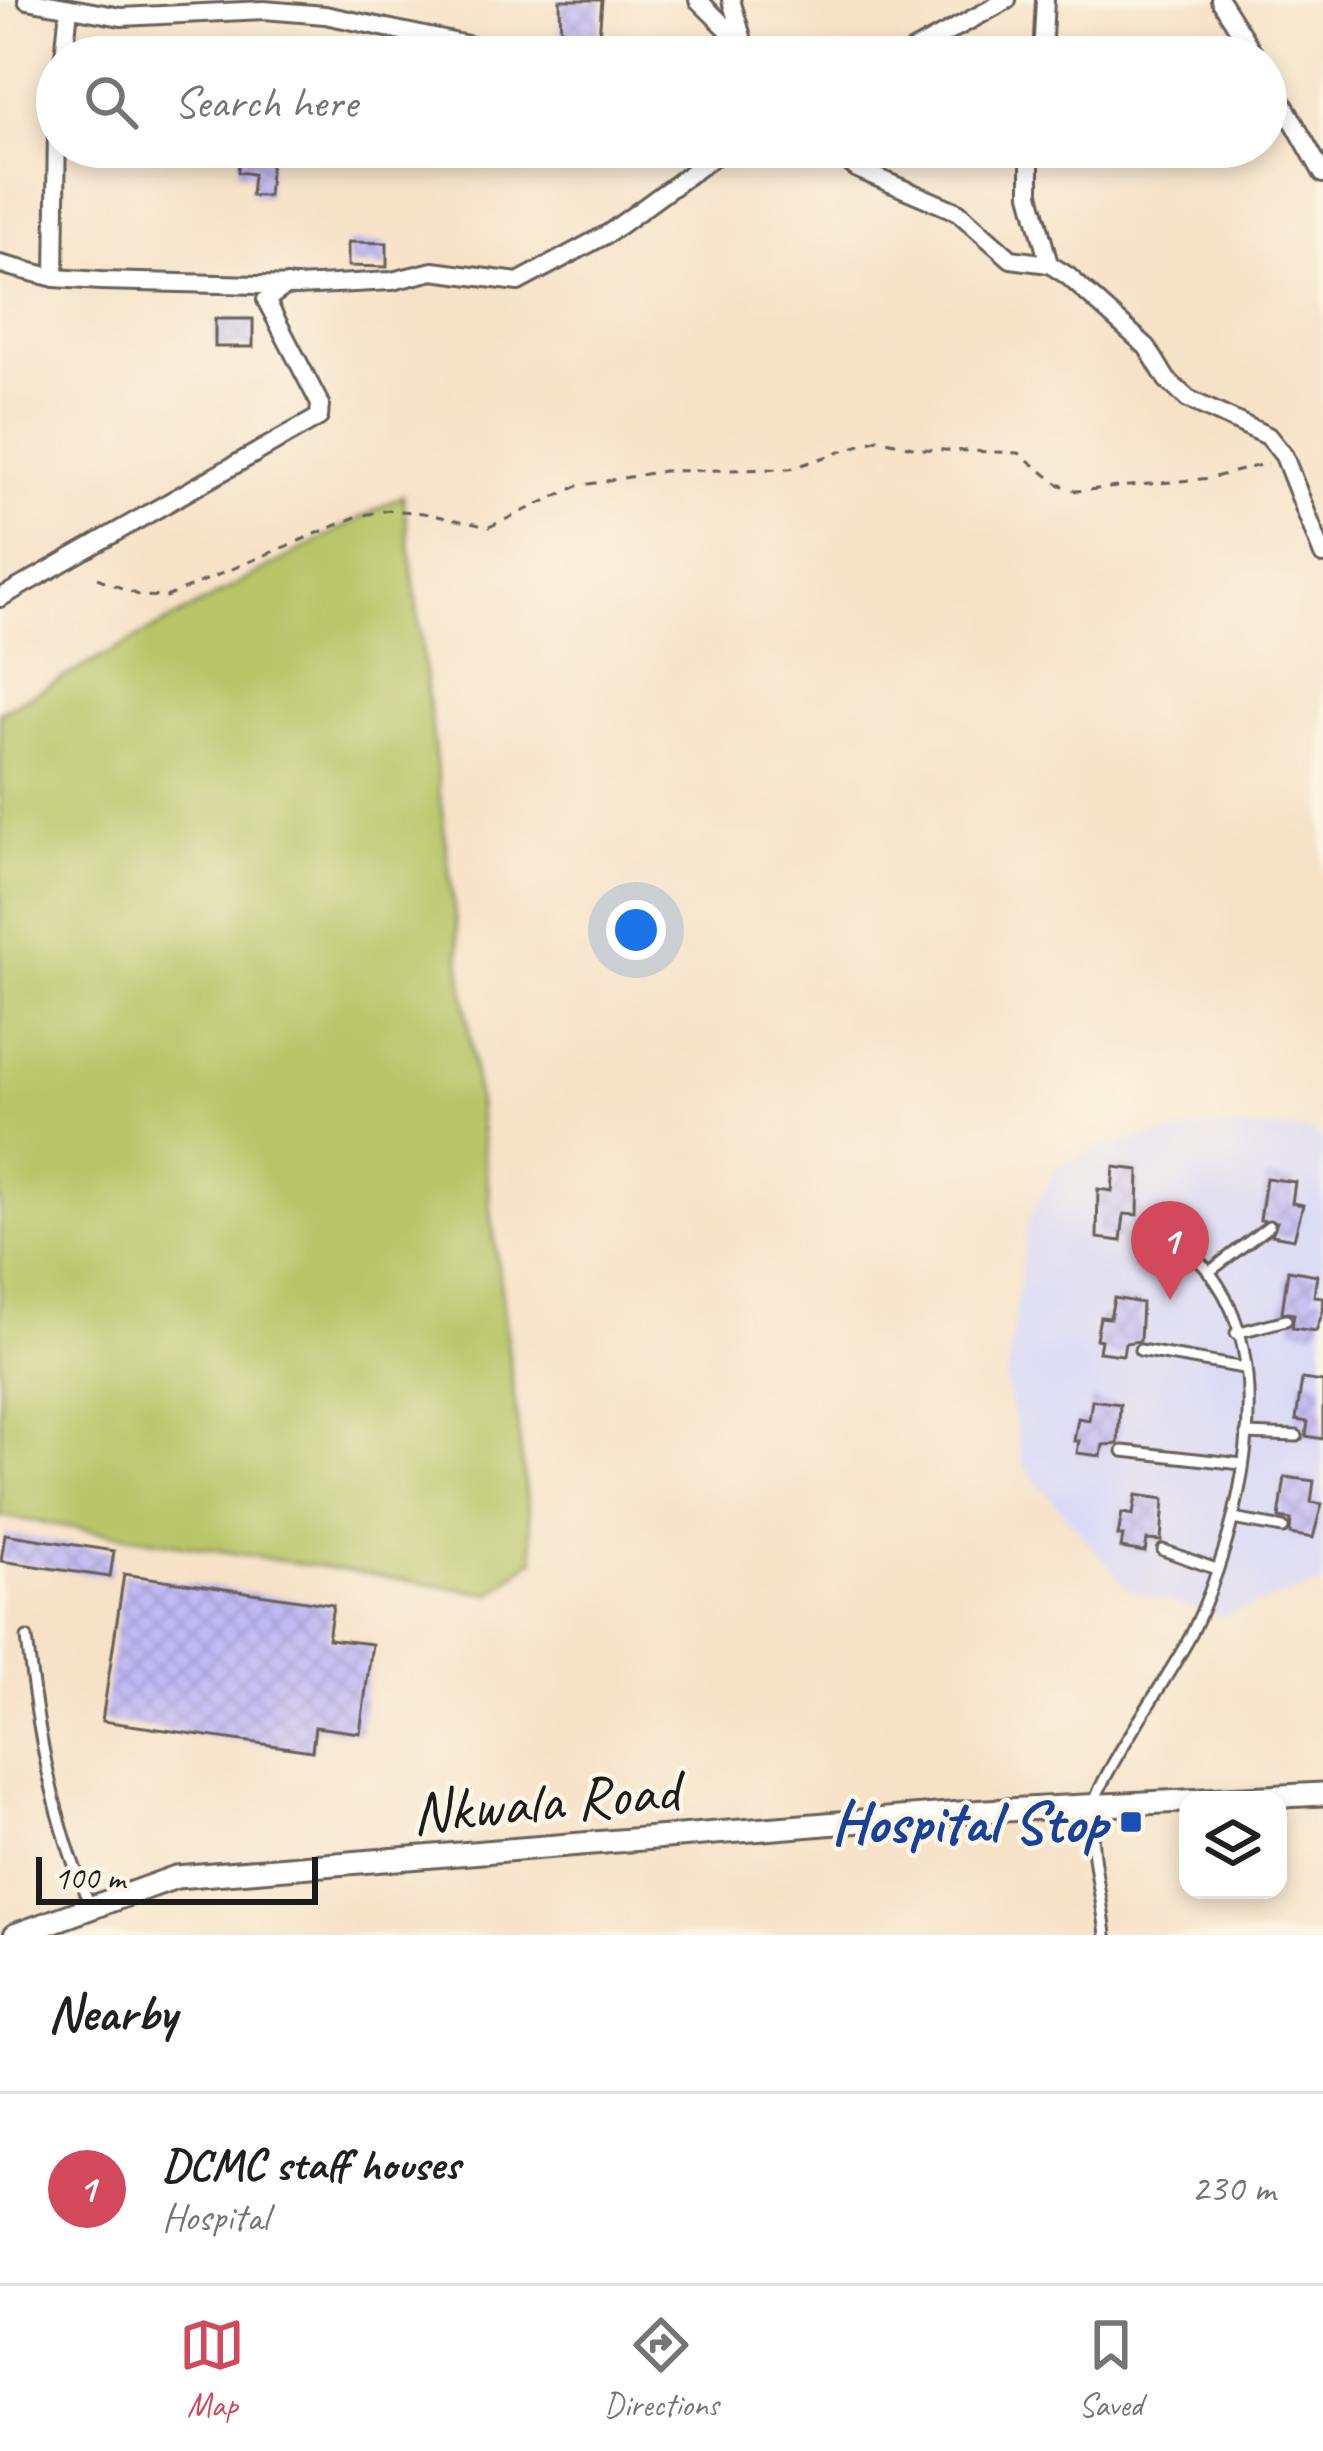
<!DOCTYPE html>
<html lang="en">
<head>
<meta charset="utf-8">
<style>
  :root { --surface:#fff; --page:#f2f2f2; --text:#202124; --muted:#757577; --line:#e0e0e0; --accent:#d1495b }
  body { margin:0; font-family:Caveat,sans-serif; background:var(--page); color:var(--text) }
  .controls { position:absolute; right:36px; bottom:36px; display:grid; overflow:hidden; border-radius:24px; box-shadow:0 6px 18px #0003 }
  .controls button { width:108px; height:108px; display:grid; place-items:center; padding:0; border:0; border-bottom:3px solid var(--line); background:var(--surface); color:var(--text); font:60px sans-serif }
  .scale { position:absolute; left:36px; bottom:30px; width:282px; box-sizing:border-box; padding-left:12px; border:6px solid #1c1c1c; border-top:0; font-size:33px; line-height:42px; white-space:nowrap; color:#1c1c1c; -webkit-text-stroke:9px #fcf5e5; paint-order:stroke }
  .you { position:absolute; left:636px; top:930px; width:42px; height:42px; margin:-30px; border:9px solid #fff; border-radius:50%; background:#1a73e8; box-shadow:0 0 0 18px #1a73e833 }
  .badge { display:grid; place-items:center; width:78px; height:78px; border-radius:50%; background:var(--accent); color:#fff; font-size:39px; font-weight:700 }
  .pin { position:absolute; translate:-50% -99px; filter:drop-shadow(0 3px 6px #0008) }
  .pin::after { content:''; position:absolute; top:63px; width:42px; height:36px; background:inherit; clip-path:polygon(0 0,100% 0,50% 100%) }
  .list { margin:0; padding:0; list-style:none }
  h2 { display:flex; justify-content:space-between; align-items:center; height:156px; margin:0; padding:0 48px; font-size:51px }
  h2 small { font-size:39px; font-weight:400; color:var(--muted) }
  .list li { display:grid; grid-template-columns:78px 1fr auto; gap:36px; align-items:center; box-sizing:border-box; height:192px; padding:0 48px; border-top:3px solid var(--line) }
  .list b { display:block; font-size:45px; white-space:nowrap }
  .list p { margin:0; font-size:39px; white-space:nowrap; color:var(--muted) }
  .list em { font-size:39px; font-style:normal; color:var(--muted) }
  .icon { flex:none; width:66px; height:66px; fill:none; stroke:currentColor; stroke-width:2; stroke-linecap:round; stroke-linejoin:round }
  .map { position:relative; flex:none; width:1323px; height:1935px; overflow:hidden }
  .search { position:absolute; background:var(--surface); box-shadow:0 6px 18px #0003; left:36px; right:36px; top:36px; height:132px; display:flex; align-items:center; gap:30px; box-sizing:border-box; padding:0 42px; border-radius:66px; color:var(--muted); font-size:45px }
  .sheet { height:348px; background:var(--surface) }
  nav { display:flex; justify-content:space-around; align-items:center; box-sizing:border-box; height:168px; border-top:3px solid var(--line); background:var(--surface); font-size:33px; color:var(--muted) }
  nav a { display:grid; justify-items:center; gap:6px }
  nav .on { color:var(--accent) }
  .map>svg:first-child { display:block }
</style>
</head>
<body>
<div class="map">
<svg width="1323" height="1935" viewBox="0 0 1323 1935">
  <defs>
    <pattern id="building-cross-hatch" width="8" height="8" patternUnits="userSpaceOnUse" patternTransform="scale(3)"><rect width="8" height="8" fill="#c1b9f4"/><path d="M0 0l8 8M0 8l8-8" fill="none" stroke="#a59ed1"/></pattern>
  </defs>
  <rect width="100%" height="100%" fill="#fcf5e5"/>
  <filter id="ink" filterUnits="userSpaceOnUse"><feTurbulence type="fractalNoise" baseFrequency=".00833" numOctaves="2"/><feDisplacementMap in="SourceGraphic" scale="24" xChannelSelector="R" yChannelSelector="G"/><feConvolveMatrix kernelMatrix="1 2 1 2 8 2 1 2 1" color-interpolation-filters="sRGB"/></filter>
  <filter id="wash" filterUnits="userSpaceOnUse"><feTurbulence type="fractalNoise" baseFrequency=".004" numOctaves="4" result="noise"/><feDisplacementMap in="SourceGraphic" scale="48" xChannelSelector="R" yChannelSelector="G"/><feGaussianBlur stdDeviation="2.7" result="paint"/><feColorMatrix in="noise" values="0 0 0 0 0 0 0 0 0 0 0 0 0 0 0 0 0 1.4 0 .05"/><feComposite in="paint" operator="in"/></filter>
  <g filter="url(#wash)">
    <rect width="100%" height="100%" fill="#f6e2c7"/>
    <polygon fill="#d7d7f8" points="1214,1127 1312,1131 1323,1139 1323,1583 1220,1617 1129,1590 1023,1465 1006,1380 1028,1221 1058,1166 1111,1143"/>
    <polygon fill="#b8c567" stroke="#6a7042" stroke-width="3" points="403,495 534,1559 492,1594 0,1516 0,712"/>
    <g id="blocks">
      <g fill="url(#building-cross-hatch)">
        <polygon points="560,0 602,0 599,38 585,37 584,45 561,43"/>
        <polygon points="240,147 272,147 268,196 251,196 253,174 238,172"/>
        <polygon points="348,242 387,243 387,267 348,266"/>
        <rect x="215" y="319" width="38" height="28"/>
        <polygon points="1114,1167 1139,1170 1138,1215 1124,1214 1121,1241 1097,1238 1098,1189 1112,1191"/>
        <polygon points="1266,1178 1295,1182 1292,1203 1303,1205 1294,1239 1272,1235 1277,1222 1260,1220"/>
        <polygon points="1288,1270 1317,1275 1314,1296 1323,1297 1323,1311 1316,1331 1292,1328 1294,1314 1282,1312"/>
        <polygon points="1114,1298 1142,1303 1140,1341 1125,1343 1123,1355 1099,1352 1101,1340 1096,1339 1100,1317 1110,1318"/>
        <polygon points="1302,1379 1323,1382 1323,1439 1306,1436 1308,1422 1296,1420"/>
        <polygon points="1092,1400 1120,1404 1118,1444 1103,1445 1101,1456 1077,1453 1079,1441 1074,1441 1078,1418 1089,1420"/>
        <polygon points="1285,1477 1314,1481 1311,1502 1322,1504 1313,1538 1290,1534 1291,1520 1279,1518"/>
        <polygon points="1136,1495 1164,1499 1161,1541 1147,1540 1145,1552 1121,1548 1123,1536 1118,1536 1122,1513 1133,1515"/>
        <polygon points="5,1534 114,1551 110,1577 1,1561"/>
        <polygon points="124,1574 333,1605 328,1639 372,1644 360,1733 315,1727 312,1751 102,1721"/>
      </g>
    </g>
  </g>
  <g filter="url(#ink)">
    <use href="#blocks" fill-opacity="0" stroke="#686158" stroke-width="3"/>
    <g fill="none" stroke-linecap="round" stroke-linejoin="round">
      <g stroke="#686158" stroke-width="15">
        <g id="service">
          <polyline points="1209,1272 1269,1226"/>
          <polyline points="1236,1333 1286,1320"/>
          <polyline points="1140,1350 1244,1368"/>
          <polyline points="1246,1434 1297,1436"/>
          <polyline points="1123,1451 1242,1464"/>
          <polyline points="1233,1519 1283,1528"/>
          <polyline points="1163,1550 1216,1569"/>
          <path d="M27 1638C37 1728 53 1823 91 1907"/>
          <path d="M1106 1935C1102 1896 1088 1847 1093 1808 1097 1778 1174 1670 1192 1633 1238 1536 1285 1359 1205 1267 1188 1248 1167 1238 1145 1226"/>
        </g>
      </g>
      <g stroke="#686158" stroke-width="22">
        <g id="minor">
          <polyline points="27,0 121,17 264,10 325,15 524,57"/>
          <polyline points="698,0 756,57"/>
          <polyline points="1220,0 1256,57"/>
          <polyline points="64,57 69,8"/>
          <polyline points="652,57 745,47 731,0"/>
          <polyline points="902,57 1007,0"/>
          <polyline points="1042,57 1045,0"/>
          <polyline points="1266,73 1323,174"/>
          <polyline points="831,147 857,169 958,212 1011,259 1049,264 1068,276 1147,347 1167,380 1188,399 1268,436 1284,456 1323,555"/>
          <polyline points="1030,147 1030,194 1049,264"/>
          <polyline points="0,264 55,278 101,281 297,286 392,281 433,271 518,282 609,233 727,147"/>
          <polyline points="55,278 57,126"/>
          <polyline points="0,598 319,417 320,404 266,300 287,285"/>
        </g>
      </g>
      <g stroke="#686158" stroke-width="27">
        <polyline id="tertiary" points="15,1935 176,1877 985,1811 1323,1794"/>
      </g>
      <polyline stroke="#686158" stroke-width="3" stroke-dasharray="9 9" stroke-linecap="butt" points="97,578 141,596 166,597 358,516 389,510 423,513 489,527 578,486 663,471 790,469 878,439 921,449 1019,453 1058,484 1077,491 1211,478 1268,463"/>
      <use href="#service" stroke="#fff" stroke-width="9"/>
      <use href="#minor" stroke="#fff" stroke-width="16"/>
      <use href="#tertiary" stroke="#fff" stroke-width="21"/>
    </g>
  </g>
  <rect fill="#1a4fb4" stroke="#fcf5e5" stroke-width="4.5" x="1119" y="1810" width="24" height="24" rx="6"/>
  <g text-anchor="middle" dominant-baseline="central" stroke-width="9" stroke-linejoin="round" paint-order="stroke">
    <g font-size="60" fill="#1c1c1c" stroke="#fcf5e5">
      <text transform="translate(545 1801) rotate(-5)">Nkwala Road</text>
    </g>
    <g font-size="60" font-weight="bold" fill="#164399" stroke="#fcf5e5" text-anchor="end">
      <text x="1107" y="1822">Hospital Stop</text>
    </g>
  </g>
</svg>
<div class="controls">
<button><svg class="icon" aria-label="layers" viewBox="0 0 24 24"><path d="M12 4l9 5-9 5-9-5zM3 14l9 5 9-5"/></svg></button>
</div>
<div class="scale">100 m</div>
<div class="you"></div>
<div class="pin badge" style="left:1170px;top:1300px">1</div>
<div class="search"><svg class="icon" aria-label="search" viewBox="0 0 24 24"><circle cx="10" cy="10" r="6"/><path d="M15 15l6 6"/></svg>Search here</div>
</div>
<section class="sheet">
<h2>Nearby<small></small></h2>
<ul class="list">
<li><span class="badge">1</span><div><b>DCMC staff houses</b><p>Hospital</p></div><em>230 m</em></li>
</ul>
</section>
<nav>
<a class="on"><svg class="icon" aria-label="map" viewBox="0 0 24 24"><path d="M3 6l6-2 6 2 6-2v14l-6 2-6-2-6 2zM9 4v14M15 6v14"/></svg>Map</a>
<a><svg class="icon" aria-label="directions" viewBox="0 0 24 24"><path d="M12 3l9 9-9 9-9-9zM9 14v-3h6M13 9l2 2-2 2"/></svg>Directions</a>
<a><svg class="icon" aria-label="saved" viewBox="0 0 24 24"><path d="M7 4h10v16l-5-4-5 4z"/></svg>Saved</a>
</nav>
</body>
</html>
